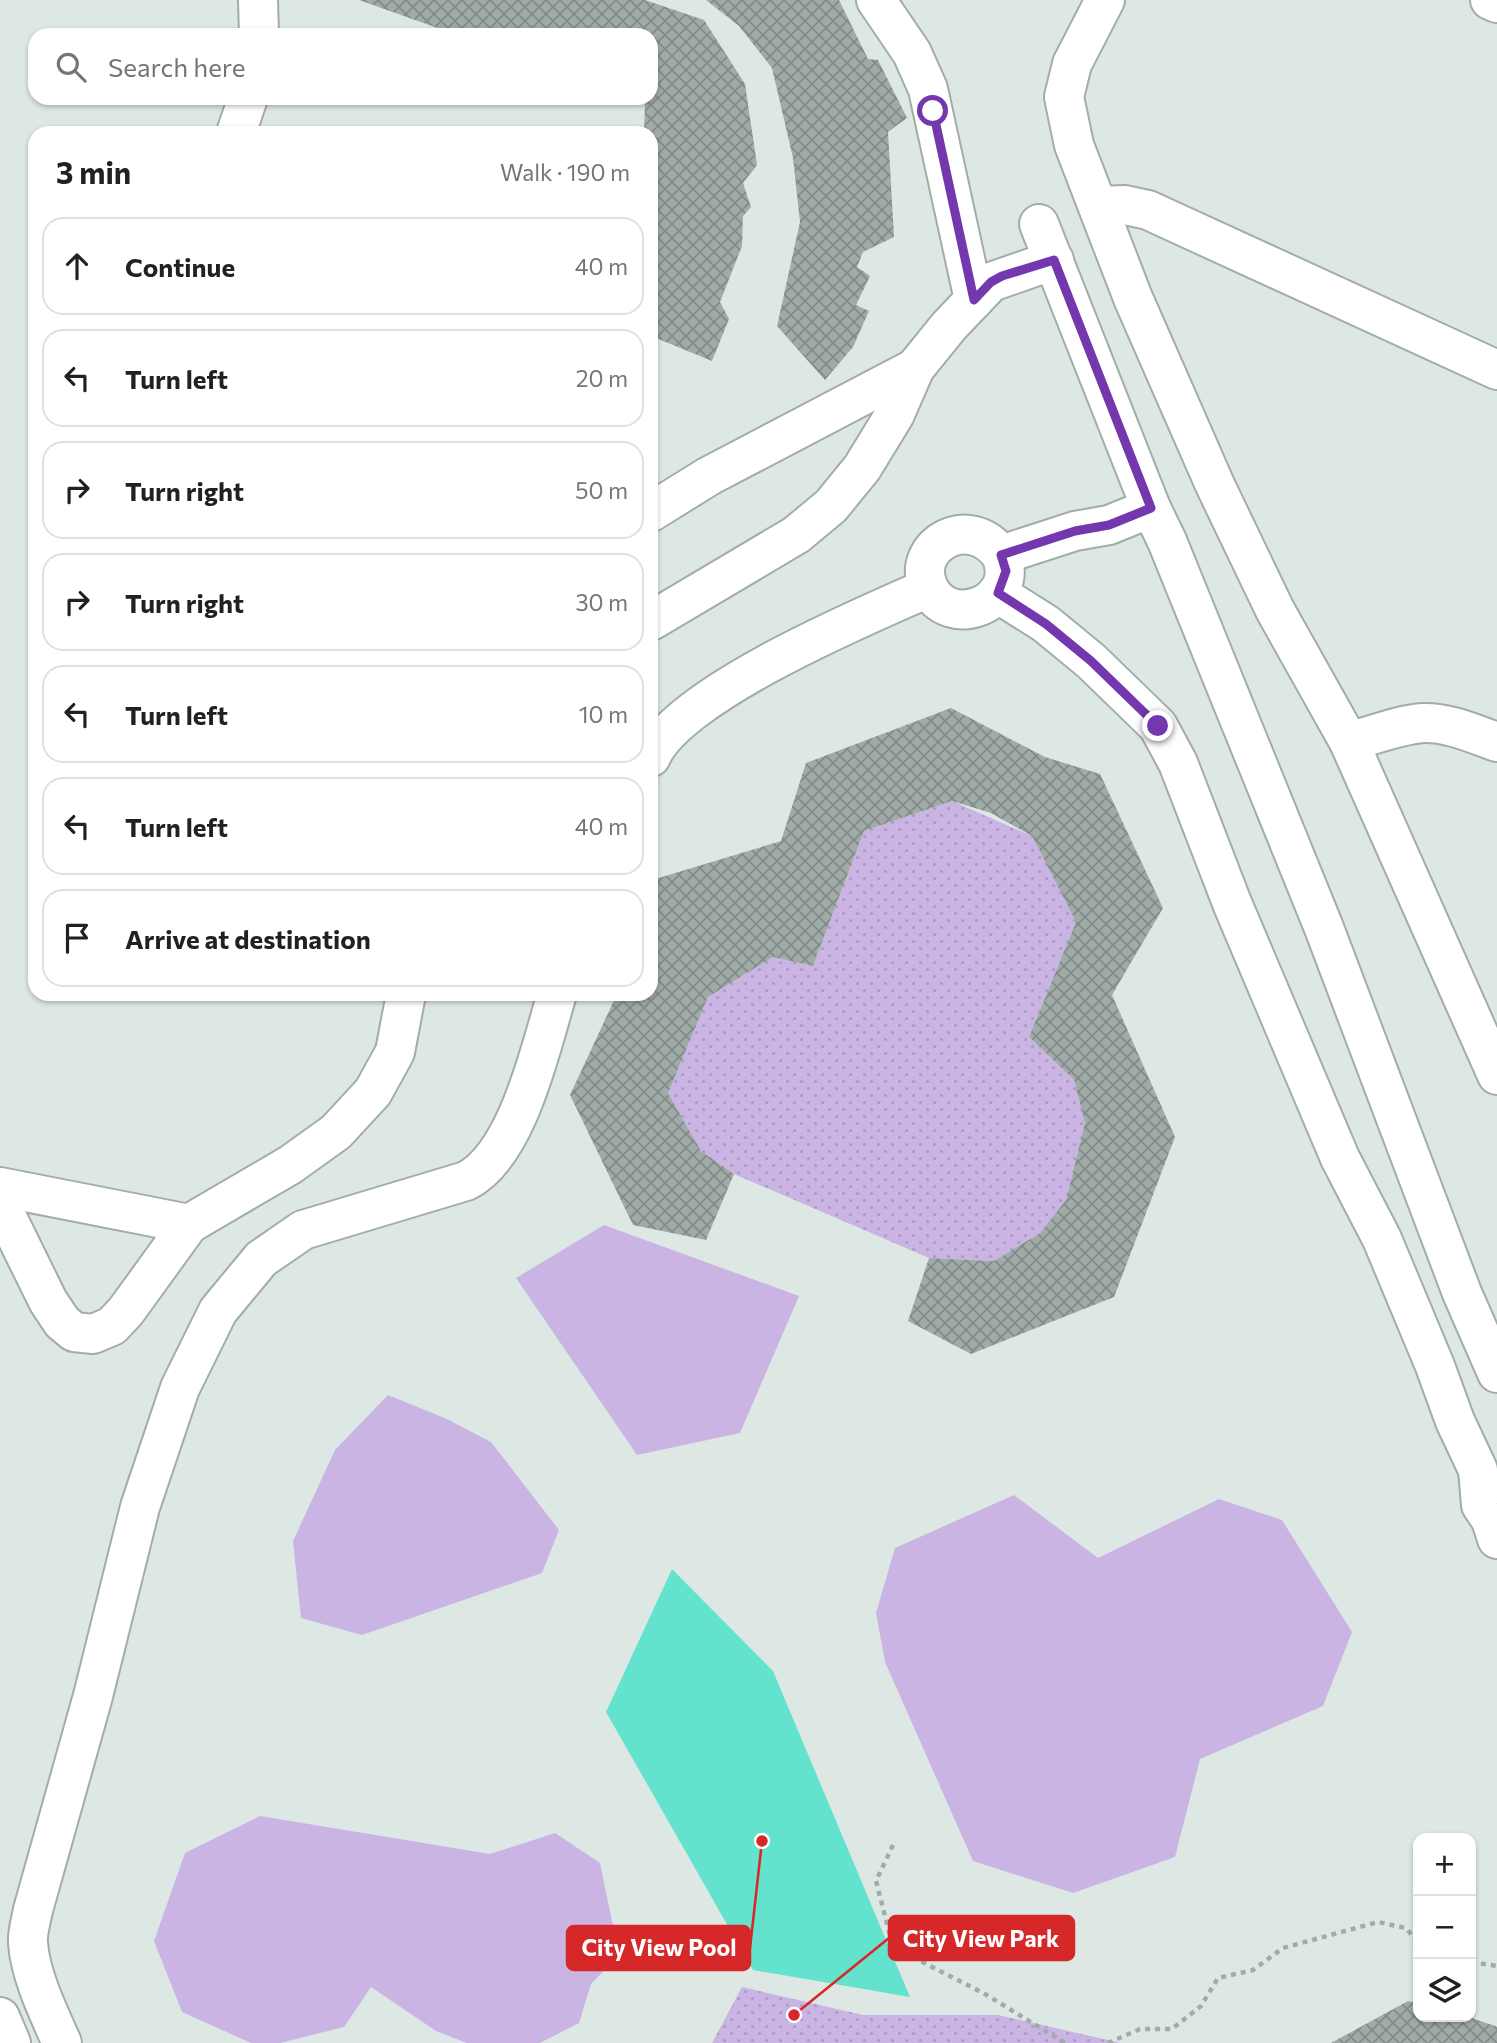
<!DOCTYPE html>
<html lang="en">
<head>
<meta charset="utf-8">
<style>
  :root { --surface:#fff; --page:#f6f6f6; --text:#202124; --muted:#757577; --line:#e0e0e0 }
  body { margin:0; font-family:Commissioner,sans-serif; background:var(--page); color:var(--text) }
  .controls { position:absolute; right:21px; bottom:21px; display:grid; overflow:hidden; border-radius:14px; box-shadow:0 2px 5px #0004 }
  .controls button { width:63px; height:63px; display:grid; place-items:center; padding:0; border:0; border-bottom:2px solid var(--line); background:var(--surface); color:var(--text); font:35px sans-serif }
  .stop { position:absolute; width:21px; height:21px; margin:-16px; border:5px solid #7437ad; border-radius:50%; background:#fff }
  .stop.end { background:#7437ad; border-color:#fff; box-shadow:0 2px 7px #0008 }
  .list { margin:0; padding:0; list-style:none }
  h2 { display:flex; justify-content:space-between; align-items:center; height:91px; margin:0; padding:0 28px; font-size:30px }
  h2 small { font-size:23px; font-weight:400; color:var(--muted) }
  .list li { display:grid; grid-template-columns:46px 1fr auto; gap:21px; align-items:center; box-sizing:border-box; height:98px; margin:0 14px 14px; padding:0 14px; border:2px solid var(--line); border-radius:21px }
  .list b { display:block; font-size:26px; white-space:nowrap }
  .list em { font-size:23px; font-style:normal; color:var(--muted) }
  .icon { flex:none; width:38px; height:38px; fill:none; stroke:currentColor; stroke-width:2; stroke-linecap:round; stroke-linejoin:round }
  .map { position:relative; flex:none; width:1497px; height:2043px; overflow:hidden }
  .search { position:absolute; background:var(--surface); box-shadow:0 2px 5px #0004; left:28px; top:28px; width:630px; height:77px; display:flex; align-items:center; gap:18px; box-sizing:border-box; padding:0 24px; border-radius:21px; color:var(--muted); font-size:26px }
  .panel { position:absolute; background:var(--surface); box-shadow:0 2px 5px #0004; left:28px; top:126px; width:630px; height:875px; border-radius:21px }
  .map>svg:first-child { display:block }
</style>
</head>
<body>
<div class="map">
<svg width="1497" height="2043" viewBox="0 0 1497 2043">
  <defs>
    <pattern id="park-dots" width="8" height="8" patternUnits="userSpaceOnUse" patternTransform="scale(1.75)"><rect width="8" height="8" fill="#c9b4e4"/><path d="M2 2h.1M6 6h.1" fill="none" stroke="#ac9bc3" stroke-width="1.8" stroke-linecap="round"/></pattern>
    <pattern id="building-cross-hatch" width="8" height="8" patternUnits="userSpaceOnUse" patternTransform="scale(1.75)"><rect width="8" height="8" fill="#a0aba8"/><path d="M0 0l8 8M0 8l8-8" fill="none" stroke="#828b89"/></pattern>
  </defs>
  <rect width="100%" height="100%" fill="#dde8e5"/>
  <g fill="#c9b4e4">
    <polygon points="604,1225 799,1296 740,1433 637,1455 516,1278"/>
    <polygon points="388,1395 447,1419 491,1442 559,1530 542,1573 362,1635 301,1618 293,1541 335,1450"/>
    <polygon points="1014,1495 1098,1558 1219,1499 1282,1520 1352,1632 1323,1706 1200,1759 1175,1857 1073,1893 973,1861 885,1662 876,1613 895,1548"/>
    <polygon points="260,1816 490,1854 555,1833 600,1863 619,1955 591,1984 579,2023 540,2043 467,2043 436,2031 371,1987 344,2027 280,2043 251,2043 182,2012 154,1941 185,1853"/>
  </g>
  <g fill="url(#park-dots)">
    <polygon points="952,801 1032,836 1076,922 1029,1037 1074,1080 1085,1123 1066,1200 1040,1233 994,1261 929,1258 734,1174 701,1151 668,1093 708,997 773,957 813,966 864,831"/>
    <polygon points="742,1987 863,2015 998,2015 1121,2043 712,2043"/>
  </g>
  <polygon fill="#63e2ce" points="672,1569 773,1671 910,1997 753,1970 606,1712"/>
  <g fill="url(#building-cross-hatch)">
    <polygon points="359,0 645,0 704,20 745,84 757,165 743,183 751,207 743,216 742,246 720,302 729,319 712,361 651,336 651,133 644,133 645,101 638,98 651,98 651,35 457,35"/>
    <polygon points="706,0 839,0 868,59 878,60 907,118 888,132 894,237 863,252 857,267 870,276 856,305 869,311 853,347 825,380 777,326 800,222 793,158 772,68 739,26"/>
    <polygon points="951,708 1045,757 1100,774 1163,908 1112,995 1175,1137 1114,1297 971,1354 908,1321 929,1258 994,1261 1040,1233 1066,1200 1085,1123 1074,1080 1029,1037 1076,922 1032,836 991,813 952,801 864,831 813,966 773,957 708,997 668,1093 701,1151 734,1174 706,1240 633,1225 570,1095 617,994 651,994 652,880 781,841 806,763"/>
    <polygon points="1408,2001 1418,2003 1418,2017 1469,2017 1495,2026 1497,2027 1497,2043 1331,2043"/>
  </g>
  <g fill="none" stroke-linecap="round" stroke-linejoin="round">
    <g stroke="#a2adaa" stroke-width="42">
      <g id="minor">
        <polyline points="258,0 259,35"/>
        <polyline points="876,0 912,53 928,89 974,300"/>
        <polyline points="1105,0 1072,64 1064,97 1074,145 1133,298 1215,485 1275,610 1349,742 1497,1075"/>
        <polyline points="1490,0 1497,3"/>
        <polyline points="236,133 248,98"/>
        <polyline points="1098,206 1125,205 1148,210 1497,370"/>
        <polyline points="1039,224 1151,508 1167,541 1324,928 1462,1293 1497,1373"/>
        <polyline points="651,512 709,476 915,368"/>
        <path d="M1001 555C1022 604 947 632 928 586 911 546 969 511 1001 555L1075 531 1109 525 1151 508"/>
        <polyline points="997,593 1046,624 1091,661 1158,726 1178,763 1232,903 1340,1158 1382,1239 1435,1366 1455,1421 1478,1470 1481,1505 1491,1520 1497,1539"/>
        <polyline points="651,621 796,535 831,506 862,468 895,414 915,368 949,326 991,282 1054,260"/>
        <path d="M1349 742C1373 735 1398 725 1423 723 1448 722 1474 734 1497 742"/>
        <path d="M651 757C677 695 864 616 928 588"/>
        <polyline points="0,1187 189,1224"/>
        <polyline points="0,1203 48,1301 62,1322 74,1332 93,1334 112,1326 126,1311 189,1224 290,1165 336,1132 373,1092 395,1052 406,994"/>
        <polyline points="0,2017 11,2043"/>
        <path d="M62 2043C49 2014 30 1975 28 1943 27 1933 31 1921 33 1910L93 1696 140 1507 180 1388 218 1311 261 1259 303 1230 466 1181C518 1155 541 1046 557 994"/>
      </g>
    </g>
    <g stroke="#a3aba9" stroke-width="4.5" stroke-dasharray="5 5" stroke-linecap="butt">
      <polyline points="893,1845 876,1881 893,1947 985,1994 1065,2043"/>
      <polyline points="1471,1962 1497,1966"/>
      <polyline points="1108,2043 1140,2029 1172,2029 1201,2006 1218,1978 1253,1970 1283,1948 1378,1922 1406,1928 1418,1943"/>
    </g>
    <use href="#minor" stroke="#fff" stroke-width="38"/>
  </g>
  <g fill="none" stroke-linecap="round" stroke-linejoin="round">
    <polyline stroke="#7437ad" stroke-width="9" points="933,111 974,300 991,282 1002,276 1054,260 1151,508 1109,525 1075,531 1001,555 1006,571 998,593 1046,624 1091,661 1158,726"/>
  </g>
  <path fill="none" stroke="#d62828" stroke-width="2.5" d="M794 2015L889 1938M762 1841L750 1948"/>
  <g fill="#d62828" stroke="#fff" stroke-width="2.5">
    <circle cx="794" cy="2015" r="7"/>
    <circle cx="762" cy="1841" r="7"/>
  </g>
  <g fill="#d62828" stroke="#d62828" stroke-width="2.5">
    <rect x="889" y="1916" width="185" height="44" rx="7"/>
    <rect x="567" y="1926" width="183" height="44" rx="7"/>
  </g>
  <g font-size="23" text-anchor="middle" font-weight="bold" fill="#fff">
    <text x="981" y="1947">City View Park</text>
    <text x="659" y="1956">City View Pool</text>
  </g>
</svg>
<div class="controls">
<button>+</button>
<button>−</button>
<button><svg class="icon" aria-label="layers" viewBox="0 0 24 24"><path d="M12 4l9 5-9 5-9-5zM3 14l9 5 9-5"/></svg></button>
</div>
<div class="stop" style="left:933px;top:111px"></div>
<div class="stop end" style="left:1158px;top:726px"></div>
<div class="search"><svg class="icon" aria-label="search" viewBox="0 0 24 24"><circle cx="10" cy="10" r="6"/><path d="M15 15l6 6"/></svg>Search here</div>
<section class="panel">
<h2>3 min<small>Walk · 190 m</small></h2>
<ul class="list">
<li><svg class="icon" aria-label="ahead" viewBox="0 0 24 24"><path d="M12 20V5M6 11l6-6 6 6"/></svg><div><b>Continue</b></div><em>40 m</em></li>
<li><svg class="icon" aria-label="left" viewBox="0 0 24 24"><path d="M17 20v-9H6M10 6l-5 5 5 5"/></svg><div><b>Turn left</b></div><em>20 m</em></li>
<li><svg class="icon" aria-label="right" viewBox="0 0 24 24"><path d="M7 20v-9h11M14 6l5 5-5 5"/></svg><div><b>Turn right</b></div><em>50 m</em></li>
<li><svg class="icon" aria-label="right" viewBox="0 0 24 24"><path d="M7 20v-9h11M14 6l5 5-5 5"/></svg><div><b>Turn right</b></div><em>30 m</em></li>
<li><svg class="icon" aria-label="left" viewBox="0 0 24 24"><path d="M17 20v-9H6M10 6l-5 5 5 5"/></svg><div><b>Turn left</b></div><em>10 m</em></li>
<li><svg class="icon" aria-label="left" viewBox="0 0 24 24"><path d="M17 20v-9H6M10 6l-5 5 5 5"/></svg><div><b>Turn left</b></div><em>40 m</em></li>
<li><svg class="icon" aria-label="arrive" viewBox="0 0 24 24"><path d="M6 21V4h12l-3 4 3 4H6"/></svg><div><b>Arrive at destination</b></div></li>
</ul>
</section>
</div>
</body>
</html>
